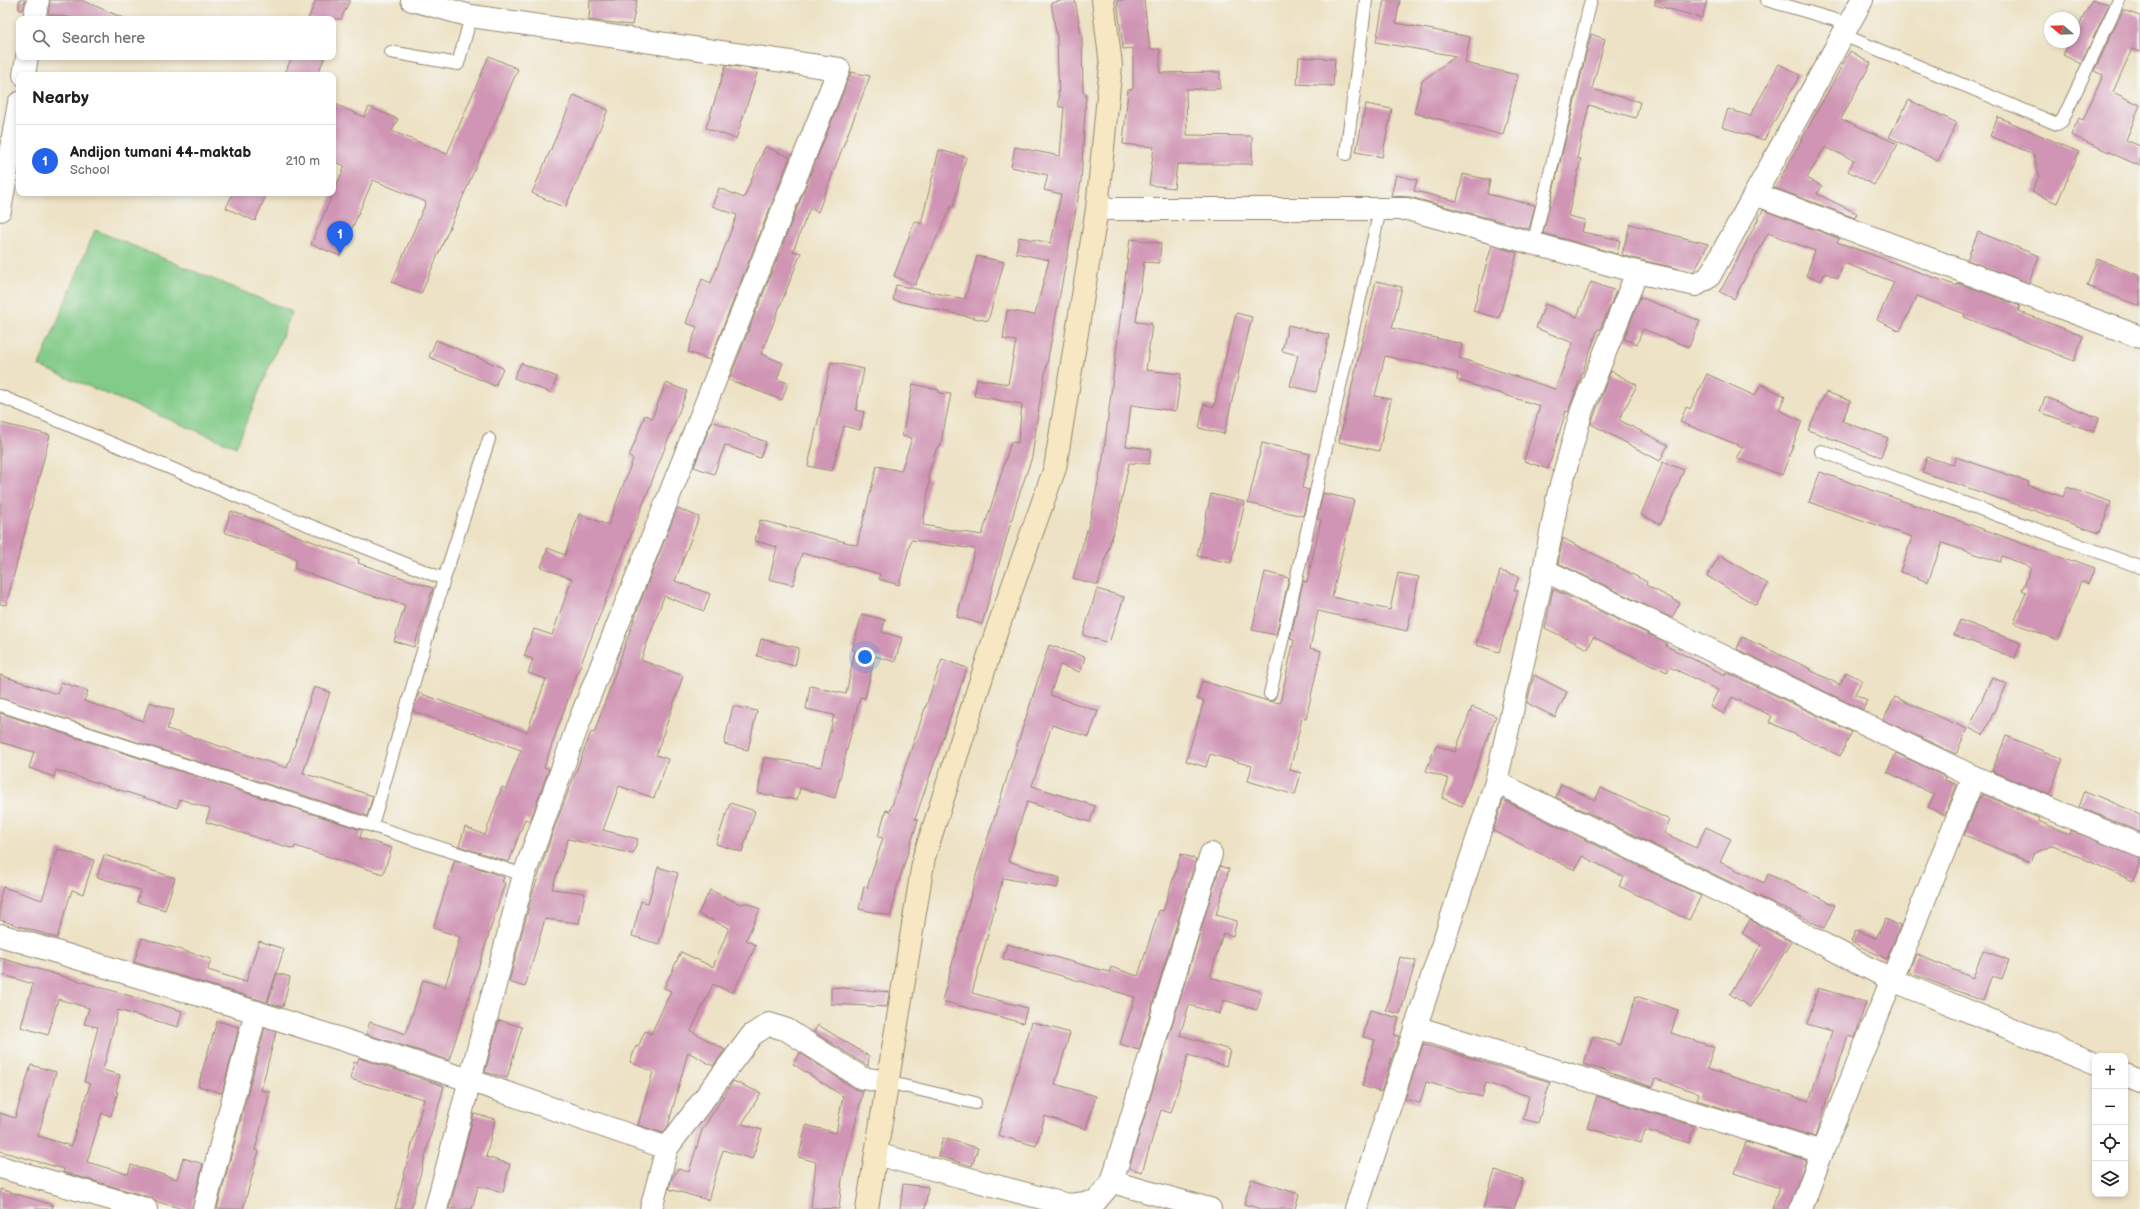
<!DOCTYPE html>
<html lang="en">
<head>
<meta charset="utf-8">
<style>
  :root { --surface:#fff; --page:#f2f2f2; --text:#202124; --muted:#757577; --line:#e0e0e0; --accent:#2563eb }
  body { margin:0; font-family:"Balsamiq Sans",sans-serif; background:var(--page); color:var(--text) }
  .controls { position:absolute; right:12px; bottom:12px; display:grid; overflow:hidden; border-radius:8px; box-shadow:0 2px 6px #0003 }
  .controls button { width:36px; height:36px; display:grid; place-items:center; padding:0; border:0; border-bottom:1px solid var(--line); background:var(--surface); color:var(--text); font:20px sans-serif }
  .compass { position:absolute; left:2044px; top:12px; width:36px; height:36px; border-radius:50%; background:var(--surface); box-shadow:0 2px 6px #0003; rotate:289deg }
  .you { position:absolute; left:865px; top:657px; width:14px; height:14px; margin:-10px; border:3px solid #fff; border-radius:50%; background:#1a73e8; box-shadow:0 0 0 6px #1a73e833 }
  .badge { display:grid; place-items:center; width:26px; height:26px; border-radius:50%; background:var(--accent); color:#fff; font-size:13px; font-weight:700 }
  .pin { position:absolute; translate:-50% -33px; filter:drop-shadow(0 1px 2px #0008) }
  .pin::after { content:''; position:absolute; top:21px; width:14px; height:12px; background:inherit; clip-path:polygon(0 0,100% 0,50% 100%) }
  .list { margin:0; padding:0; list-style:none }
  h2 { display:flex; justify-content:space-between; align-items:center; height:52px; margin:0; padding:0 16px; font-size:17px }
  h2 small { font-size:13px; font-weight:400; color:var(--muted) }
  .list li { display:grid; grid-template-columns:26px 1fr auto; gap:12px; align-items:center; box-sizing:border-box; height:72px; padding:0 16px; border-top:1px solid var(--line) }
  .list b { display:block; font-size:15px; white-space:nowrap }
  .list p { margin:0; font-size:13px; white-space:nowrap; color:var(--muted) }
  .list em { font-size:13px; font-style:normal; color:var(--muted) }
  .icon { flex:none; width:22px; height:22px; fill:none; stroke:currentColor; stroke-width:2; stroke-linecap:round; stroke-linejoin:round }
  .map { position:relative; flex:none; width:2140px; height:1209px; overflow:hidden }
  .search { position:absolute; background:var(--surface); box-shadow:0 2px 6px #0003; left:16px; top:16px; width:320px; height:44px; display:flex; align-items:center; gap:10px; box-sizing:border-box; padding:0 14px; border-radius:8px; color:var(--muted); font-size:15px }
  .panel { position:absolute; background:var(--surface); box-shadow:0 2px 6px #0003; left:16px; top:72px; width:320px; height:124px; border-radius:8px }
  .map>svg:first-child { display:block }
</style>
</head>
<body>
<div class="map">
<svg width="2140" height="1209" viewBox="0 0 2140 1209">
  <rect width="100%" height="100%" fill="#f6f6f2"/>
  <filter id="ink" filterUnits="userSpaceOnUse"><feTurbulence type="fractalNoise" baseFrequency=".025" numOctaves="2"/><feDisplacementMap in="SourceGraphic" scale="8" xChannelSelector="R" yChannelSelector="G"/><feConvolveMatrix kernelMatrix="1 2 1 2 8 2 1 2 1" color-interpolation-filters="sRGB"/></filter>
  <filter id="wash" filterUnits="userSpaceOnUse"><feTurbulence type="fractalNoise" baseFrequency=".012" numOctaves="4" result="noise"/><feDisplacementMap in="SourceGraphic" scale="16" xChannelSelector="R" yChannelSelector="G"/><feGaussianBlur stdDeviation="0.9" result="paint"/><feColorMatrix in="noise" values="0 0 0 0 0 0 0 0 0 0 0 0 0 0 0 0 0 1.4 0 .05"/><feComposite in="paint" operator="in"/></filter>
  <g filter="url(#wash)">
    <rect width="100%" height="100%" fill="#ede2c5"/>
    <polygon fill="#82cb88" stroke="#5e7a53" points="95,230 292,312 236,447 39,366"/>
    <g id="blocks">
      <g fill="#d094b4">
        <polygon points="19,0 25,0 23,10 19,9"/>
        <polygon points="50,0 81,0 126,19 78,19 48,14"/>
        <polygon points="316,0 350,0 341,19 308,19"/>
        <polygon points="590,0 637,0 632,25 589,20"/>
        <polygon points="1065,0 1075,0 1082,38 1083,93 1086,93 1081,182 1039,406 1032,457 1016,504 982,624 957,617 975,549 911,540 899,585 879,579 880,574 802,553 793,585 769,579 777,547 755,541 760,520 857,545 877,466 901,471 912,438 902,436 913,384 939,390 939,393 951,394 940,447 937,447 927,478 930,478 923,525 982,535 1011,442 1018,443 1022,404 974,396 977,379 1008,384 1016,341 1003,339 1007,310 1035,315 1049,260 1016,253 1019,237 1051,243 1061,194 1044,190 1048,175 1011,167 1015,147 1060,156 1064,107 1059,107 1057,38 1051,3"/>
        <polygon points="1117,0 1144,0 1150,49 1160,49 1160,73 1220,72 1220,89 1186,89 1187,135 1252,136 1252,164 1177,164 1174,188 1149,185 1154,147 1123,144 1128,90 1133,89 1133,48 1123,49"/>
        <polygon points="1384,0 1400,0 1396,23 1470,37 1465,63 1518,75 1503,135 1414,113 1422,81 1456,56 1376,42"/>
        <polygon points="1655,0 1707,0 1702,18 1655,5"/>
        <polygon points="2092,0 2109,4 2081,64 2063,55 2070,42 2074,42 2074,35"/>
        <polygon points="2123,10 2140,16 2140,52 2132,49 2113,92 2140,105 2126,140 2140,146 2140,166 2071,135 2079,118 2083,120 2103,75 2094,71"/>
        <polygon points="1591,34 1605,39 1592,89 1640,102 1636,118 1589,105 1577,158 1581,159 1568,216 1585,220 1582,232 1620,240 1617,254 1543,233"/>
        <polygon points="1850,51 1871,63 1841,119 1898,144 1874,185 1848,171 1854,160 1825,147 1807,178 1822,186 1817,194 1857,213 1855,218 1775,188"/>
        <polygon points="489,56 518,69 421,294 392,282 426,202 373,180 340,256 311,244 345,166 333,161 333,103 364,117 369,107 398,119 392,131 447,154"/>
        <polygon points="292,57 325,57 317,75 284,75"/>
        <polygon points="1299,57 1335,59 1333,86 1297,84"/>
        <polygon points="1779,64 1800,75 1764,140 1722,127 1728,109 1750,116"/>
        <polygon points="726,65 758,70 736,139 706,128"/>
        <polygon points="851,72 870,76 818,212 810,208 793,251 801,253 761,354 783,363 777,379 788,383 782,400 729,380"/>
        <polygon points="574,95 608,110 565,208 532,193"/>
        <polygon points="1909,100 1957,123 1938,161 1889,137"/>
        <polygon points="1366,104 1392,109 1382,157 1356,152"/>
        <polygon points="1998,117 2079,152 2057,203 2032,192 2039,176 2033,154 1990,136"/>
        <polygon points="765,147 790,157 710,360 688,352 697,327 686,323 702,279 711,283 737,215 712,206 719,188 744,198"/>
        <polygon points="939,150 966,157 953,207 951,206 915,285 894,276 915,221 921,224"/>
        <polygon points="1463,174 1490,180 1487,194 1535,205 1529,229 1410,197 1391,196 1396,175 1417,180 1414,191 1457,201"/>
        <polygon points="233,193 267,193 255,221 226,208"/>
        <polygon points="1763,210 1840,239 1837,242 1957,286 1958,283 2020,306 2018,311 2083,336 2074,361 1964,317 1965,314 1917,296 1900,331 1877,320 1894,282 1844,263 1838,278 1825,273 1821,281 1806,276 1815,251 1768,233 1734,299 1720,292"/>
        <polygon points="1630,224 1708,244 1694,272 1640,260 1622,255"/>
        <polygon points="1978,232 2039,256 2029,283 1967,260"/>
        <polygon points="1130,239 1161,243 1159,263 1144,262 1136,322 1152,324 1146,370 1181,374 1176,411 1131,405 1126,446 1151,449 1149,464 1129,463 1119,513 1098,585 1073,578 1090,520 1103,458"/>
        <polygon points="1492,245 1517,253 1499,318 1473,311"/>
        <polygon points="977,256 1004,262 988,321 893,300 896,285 965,299"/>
        <polygon points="2097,259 2140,276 2140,306 2087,286"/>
        <polygon points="1376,281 1402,287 1392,328 1462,344 1459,358 1555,389 1573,343 1536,328 1545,304 1577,317 1591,282 1616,291 1600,330 1598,329 1568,412 1566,411 1548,469 1524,461 1540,406 1457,380 1458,373 1385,356 1375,396 1391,399 1379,451 1339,442"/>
        <polygon points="1640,297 1700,321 1689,347 1643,329 1637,344 1624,339"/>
        <polygon points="1236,313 1252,317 1224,434 1199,428 1204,404 1214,407"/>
        <polygon points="1288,325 1329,335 1316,392 1290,386 1298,355 1282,351"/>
        <polygon points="436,340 503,368 495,386 429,357"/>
        <polygon points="831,362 864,369 856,410 864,412 860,430 844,426 832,471 808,466"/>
        <polygon points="521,363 557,377 551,393 514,378"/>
        <polygon points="1611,371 1637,385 1619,420 1668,445 1660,461 1591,424"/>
        <polygon points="1707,374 1755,396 1761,384 1785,396 1779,410 1802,421 1782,475 1736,458 1743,447 1680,422 1686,407 1690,409"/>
        <polygon points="666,383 687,391 577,674 544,767 549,769 530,821 525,819 509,862 459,846 465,827 485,835 502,787 506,789 521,750 413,711 419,693 527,732 546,679 528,673 533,659 524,656 534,629 552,635 572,579 541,567 548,548 565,555 579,514 608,525 633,459 629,457 645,415 652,418"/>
        <polygon points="1826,392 1851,401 1842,421 1888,438 1881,457 1808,430"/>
        <polygon points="2045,397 2099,418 2094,432 2040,412"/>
        <polygon points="712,421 766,442 760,458 725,445 714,474 694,467"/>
        <polygon points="0,423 50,435 6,605 0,604"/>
        <polygon points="1262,443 1310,454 1302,488 1309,490 1303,516 1248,503"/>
        <polygon points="1927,457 1953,465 1956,457 2029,482 2028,485 2063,497 2067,487 2111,502 2099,533 1922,472"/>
        <polygon points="1663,462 1684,470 1661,524 1641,515"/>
        <polygon points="1820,472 1994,533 2072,562 2073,560 2095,568 2088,584 2081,581 2058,640 2014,623 2026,592 2022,590 2031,568 2002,556 2000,562 1942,543 1928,582 1900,572 1912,537 1809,502"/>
        <polygon points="1323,493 1354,500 1332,597 1390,610 1398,573 1419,577 1407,631 1318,611 1310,648 1321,651 1306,719 1302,718 1290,770 1301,773 1295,795 1248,781 1252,766 1210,754 1206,767 1186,761 1204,701 1197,699 1202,681 1268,701 1280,703 1294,640 1290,639 1303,581 1307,582 1321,520 1317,519"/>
        <polygon points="1211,494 1245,502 1231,563 1197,556"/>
        <polygon points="677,508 699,517 675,581 710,594 704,611 664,596 641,660 683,676 656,755 668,759 663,774 654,798 619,786 603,830 638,839 633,854 568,839 552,889 585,893 579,923 545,919 525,987 509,982 533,892 552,834 591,732 594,733 641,600"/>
        <polygon points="231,511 359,559 358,563 433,588 414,647 394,641 405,605 363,593 294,568 297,559 224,532"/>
        <polygon points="1563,538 1647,582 1646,585 1680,603 1672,618 1558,563"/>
        <polygon points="1720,555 1768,584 1756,605 1707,576"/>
        <polygon points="1500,571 1519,576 1514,590 1518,591 1499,652 1476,645"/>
        <polygon points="1265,572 1289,578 1276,635 1252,630"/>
        <polygon points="1097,589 1124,597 1109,643 1083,635"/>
        <polygon points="1553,589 1661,640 1667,644 1666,646 1725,675 1726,672 1852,732 1840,756 1769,722 1772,716 1732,697 1724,714 1710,707 1718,690 1670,667 1667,672 1593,637 1588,649 1545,628"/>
        <polygon points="862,614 885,620 882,632 902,638 895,662 875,656 865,698 860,697 835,798 800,788 797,800 758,793 764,757 821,767 834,715 806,709 810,686 846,694 855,650 852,650"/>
        <polygon points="1960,620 2021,643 2015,658 1954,635"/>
        <polygon points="1742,637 1811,669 1810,670 1840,685 1846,672 1862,680 1855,694 1867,700 1863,710 1737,649"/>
        <polygon points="761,639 799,648 795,666 757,656"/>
        <polygon points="1049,645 1085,657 1080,672 1060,665 1050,695 1098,711 1089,737 1052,725 1032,786 1095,806 1090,822 1027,802 1008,861 1060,878 1057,888 1003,878 972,993 1027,1008 1023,1023 942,1001 978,869"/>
        <polygon points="942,659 967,668 915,819 918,820 895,894 891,916 859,909 864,887 867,888 883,838 878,837 886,810 890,811"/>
        <polygon points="0,675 57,694 61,682 88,691 84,701 143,721 149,702 174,710 167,729 287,768 314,687 330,692 303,773 373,796 367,816 0,698"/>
        <polygon points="1534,675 1567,692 1555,717 1527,703"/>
        <polygon points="1992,677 2007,684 1983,735 1969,728"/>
        <polygon points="1895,697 1967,729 1956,754 1883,720"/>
        <polygon points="733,706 757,711 748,750 724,744"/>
        <polygon points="1472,707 1496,716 1462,806 1442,798 1449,779 1426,771 1436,745 1455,752"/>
        <polygon points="0,713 362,830 360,838 392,848 383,874 295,846 294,849 206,822 210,809 180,799 177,808 56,770 54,777 29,768 34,752 0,742"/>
        <polygon points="2006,736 2063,759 2049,795 1992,771"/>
        <polygon points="1896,753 1946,777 1945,780 1957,785 1945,815 1928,807 1935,795 1887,772"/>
        <polygon points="1561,784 1595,800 1601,788 1670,820 1664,833 1696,848 1706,827 1731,839 1720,862 1764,883 1768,874 1835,905 1824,928 1556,797"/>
        <polygon points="2085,791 2140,814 2140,832 2079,807"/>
        <polygon points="1982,794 2039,818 2038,821 2069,834 2070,830 2140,858 2140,865 2133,881 2053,845 2033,854 2030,862 1964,835 1980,796 1981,797"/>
        <polygon points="1503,800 1701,896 1689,920 1619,886 1624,877 1582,856 1575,870 1493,831"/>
        <polygon points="730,803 755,811 742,852 716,844"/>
        <polygon points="58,849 94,860 83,894 72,890 57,938 0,920 0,897 3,887 42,900"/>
        <polygon points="1181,854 1196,859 1139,1050 1120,1044 1135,997 1003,959 1007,944 1109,972 1111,967 1138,976 1159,910 1163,911"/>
        <polygon points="104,855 175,878 165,910 137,902 140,890 97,877"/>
        <polygon points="455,860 504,877 502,882 505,883 449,1060 366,1034 370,1022 406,1034 423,980 445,987 460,937 433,928"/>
        <polygon points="1220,866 1229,869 1216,915 1237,921 1233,936 1223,933 1210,977 1262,992 1257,1010 1224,1000 1220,1014 1189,1005 1180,1035 1230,1050 1226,1066 1188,1055 1171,1113 1161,1110 1142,1172 1129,1168"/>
        <polygon points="658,867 678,873 659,944 632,936 641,901 648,903"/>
        <polygon points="710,890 740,904 747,903 760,909 746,940 756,945 733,993 713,984 691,1031 725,1050 713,1066 688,1052 668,1126 663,1133 638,1125 653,1072 630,1062 636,1046 638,1047 645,1031 651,1034 671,991 664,988 681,952 713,967 729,928 698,914"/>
        <polygon points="1886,919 1900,926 1887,959 1851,942 1856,930 1876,938"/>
        <polygon points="1750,920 1791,942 1750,1007 1730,994 1761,945 1742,933"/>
        <polygon points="142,938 211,959 208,970 246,982 259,941 284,949 267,1002 134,962"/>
        <polygon points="1983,950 2009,960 2002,979 1992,976 1983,1001 1910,973 1909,971 1916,954 1973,978"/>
        <polygon points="1400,957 1416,961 1400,1014 1386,1010"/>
        <polygon points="0,958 182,1011 178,1027 118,1010 103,1070 120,1075 116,1092 118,1092 111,1116 102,1113 87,1162 128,1174 131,1165 177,1179 183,1158 203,1164 192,1209 183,1209 155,1201 149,1197 63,1172 64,1169 0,1151 0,1113 15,1118 31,1065 56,1072 38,1136 71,1146 90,1084 84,1082 98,1027 84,1024 89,1008 58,999 48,1035 21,1027 33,984 0,974"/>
        <polygon points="277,973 290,977 283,1007 268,1003"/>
        <polygon points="831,987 889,992 887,1007 831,1004"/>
        <polygon points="1818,988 1866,1002 1855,1038 1848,1036 1815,1137 1697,1100 1699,1093 1656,1079 1653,1087 1584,1064 1593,1036 1621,1045 1636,996 1678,1010 1671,1033 1714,1047 1707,1069 1809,1101 1832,1031 1807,1024"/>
        <polygon points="1370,1010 1399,1018 1394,1035 1399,1036 1381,1092 1362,1086 1375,1040 1363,1037"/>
        <polygon points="499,1020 522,1027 507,1078 485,1072"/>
        <polygon points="217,1021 239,1027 222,1093 198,1086"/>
        <polygon points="1032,1022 1070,1033 1055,1084 1096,1096 1086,1129 1045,1116 1036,1146 998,1135"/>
        <polygon points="818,1025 869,1056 868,1066 814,1032"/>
        <polygon points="265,1028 276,1032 261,1090 270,1092 255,1150 259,1151 243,1209 217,1209"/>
        <polygon points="1423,1044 1550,1082 1538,1123 1523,1119 1529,1096 1486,1083 1482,1097 1426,1082 1420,1103 1405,1099"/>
        <polygon points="800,1053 855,1089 863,1091 842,1179 839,1209 811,1208 816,1162 799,1157 806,1125 836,1133 843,1096 793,1064"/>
        <polygon points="359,1058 444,1086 411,1209 395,1209 424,1099 350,1079 354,1062 357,1063"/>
        <polygon points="733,1081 761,1093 742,1124 762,1130 752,1159 723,1150 708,1200 669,1189 672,1178 678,1169 689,1172 702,1130"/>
        <polygon points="1597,1096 1694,1126 1689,1143 1645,1130 1641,1143 1587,1128"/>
        <polygon points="474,1114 495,1119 486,1157 510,1164 503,1192 478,1186 472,1209 449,1209"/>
        <polygon points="943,1138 978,1148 972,1166 938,1156"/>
        <polygon points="1746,1142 1806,1160 1789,1209 1772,1209 1779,1188 1735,1173"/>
        <polygon points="1495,1171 1523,1179 1514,1209 1483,1209"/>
        <polygon points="1251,1179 1299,1194 1295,1209 1262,1209 1244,1204"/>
        <polygon points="903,1184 928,1187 925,1209 900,1209"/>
        <polygon points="0,1189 53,1205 52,1209 0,1209"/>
      </g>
    </g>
  </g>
  <g filter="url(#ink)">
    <use href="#blocks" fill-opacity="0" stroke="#948672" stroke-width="1"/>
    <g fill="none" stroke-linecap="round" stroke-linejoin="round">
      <g stroke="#948672" stroke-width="14">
        <g id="lane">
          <polyline points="1767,0 1849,24"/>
          <polyline points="1843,35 2057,124 2062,121 2119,0"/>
          <polyline points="391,52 458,64 471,16"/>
          <polyline points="1346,154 1366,0"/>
          <polyline points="1533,245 1591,0"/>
          <polyline points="0,396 241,498 444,579"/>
          <polyline points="1821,451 2140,567"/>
          <polyline points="1270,694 1380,210"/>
          <polyline points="0,705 524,875"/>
          <polyline points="372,825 444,579 489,439"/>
          <polyline points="887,1082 975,1103"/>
        </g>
      </g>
      <g stroke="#948672" stroke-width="24">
        <g id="street">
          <polyline points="412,0 471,16 839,69 579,722 524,875 436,1209"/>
          <polyline points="34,19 38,0"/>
          <polyline points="24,75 27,57"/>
          <polyline points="1755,194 2140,337"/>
          <polyline points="1097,209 1407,209 1637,272"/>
          <polyline points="0,210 19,103"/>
          <polyline points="1544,570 1974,777 2140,846"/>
          <polyline points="1496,782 1750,906 1892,980 2095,1063"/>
          <polyline points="0,935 256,1012 469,1080 667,1148 651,1209"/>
          <polyline points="1415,1027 1822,1152"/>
          <polyline points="2125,1076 2140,1082"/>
          <polyline points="667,1148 752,1035 769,1024 787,1030 862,1078 887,1082"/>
          <polyline points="876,1154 1068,1205 1095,1202 1112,1182 1211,854"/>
          <polyline points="0,1167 146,1209"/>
          <polyline points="1112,1182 1210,1209"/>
          <polyline points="204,1209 256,1012"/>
          <polyline points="1356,1209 1496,782 1544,570 1558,496 1582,410 1637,272 1696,285 1709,277 1862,0"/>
          <polyline points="1801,1209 1822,1152 1974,777"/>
        </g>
      </g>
      <g stroke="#948672" stroke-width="24">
        <polyline id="secondary" points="867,1209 924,857 997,630 1055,468 1097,209 1111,65 1103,0"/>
      </g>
      <use href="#lane" stroke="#fff" stroke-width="12"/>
      <use href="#street" stroke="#fff" stroke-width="22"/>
      <use href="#secondary" stroke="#f7e8c3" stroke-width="22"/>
    </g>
  </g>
</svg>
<div class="controls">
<button>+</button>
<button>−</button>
<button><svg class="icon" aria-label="locate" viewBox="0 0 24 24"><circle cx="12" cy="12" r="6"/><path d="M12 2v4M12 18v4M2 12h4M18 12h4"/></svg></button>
<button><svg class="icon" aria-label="layers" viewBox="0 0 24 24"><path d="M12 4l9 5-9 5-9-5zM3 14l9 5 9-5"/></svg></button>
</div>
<svg class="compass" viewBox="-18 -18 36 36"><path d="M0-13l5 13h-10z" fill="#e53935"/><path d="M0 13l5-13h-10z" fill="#757577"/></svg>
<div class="you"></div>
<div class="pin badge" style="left:340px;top:254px">1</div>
<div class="search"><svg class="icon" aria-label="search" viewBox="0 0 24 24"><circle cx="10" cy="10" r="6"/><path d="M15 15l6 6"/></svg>Search here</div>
<section class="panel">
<h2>Nearby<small></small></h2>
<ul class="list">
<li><span class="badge">1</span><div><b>Andijon tumani 44-maktab</b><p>School</p></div><em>210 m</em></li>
</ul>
</section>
</div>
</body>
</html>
